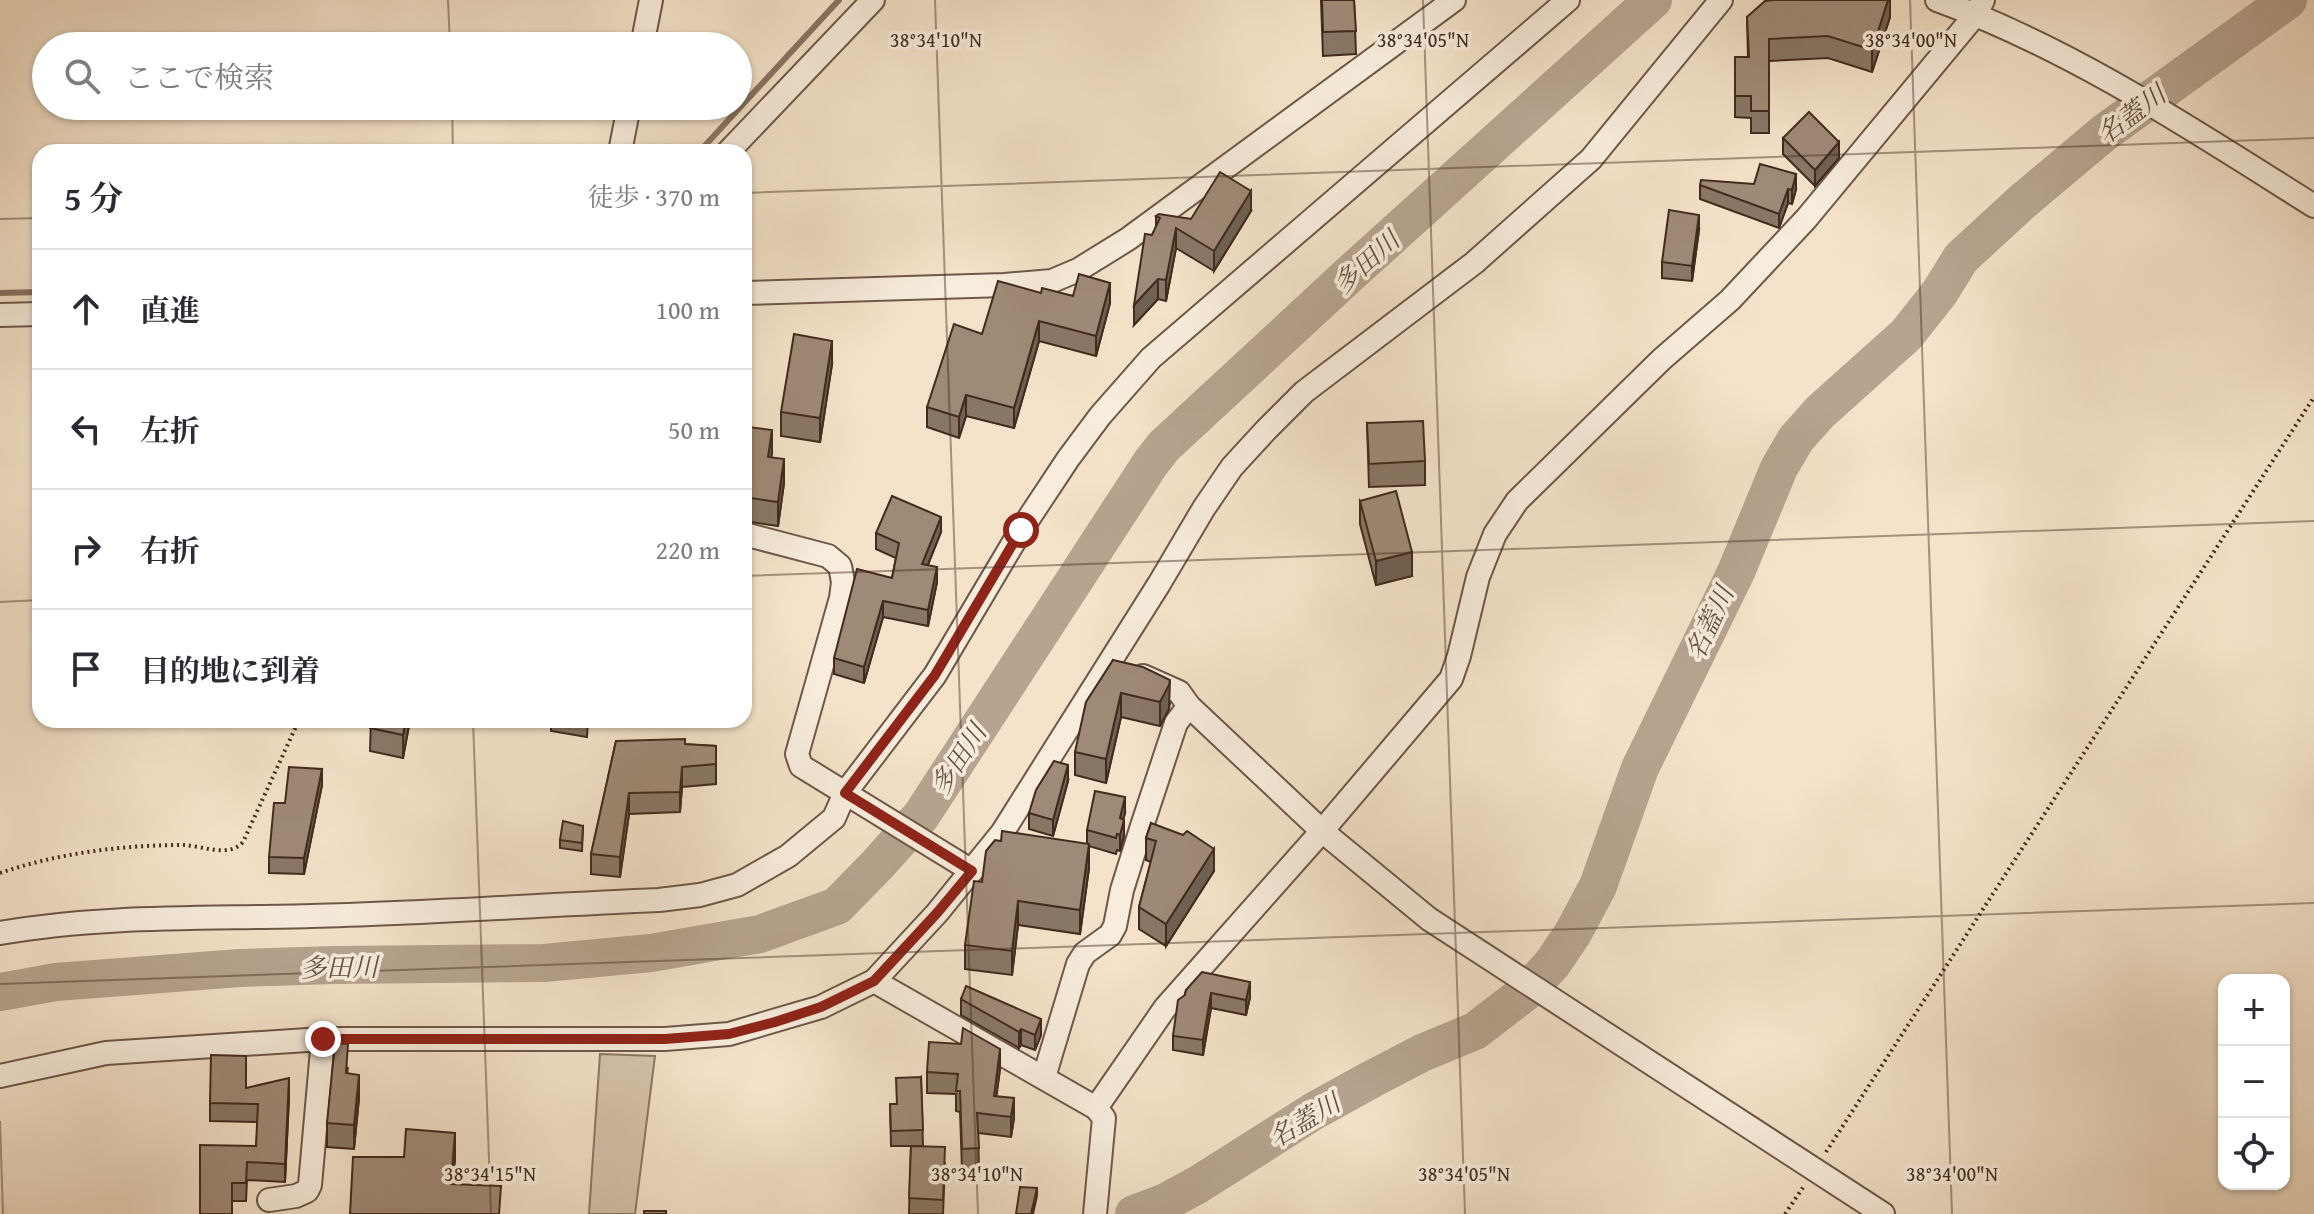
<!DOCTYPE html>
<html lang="ja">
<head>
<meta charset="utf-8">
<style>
  :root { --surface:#fff; --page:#f7f7f7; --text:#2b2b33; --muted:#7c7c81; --line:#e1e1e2 }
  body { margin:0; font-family:"Gentium Book Plus","Noto Serif JP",serif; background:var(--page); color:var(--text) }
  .controls { position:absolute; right:24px; bottom:24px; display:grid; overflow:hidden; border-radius:16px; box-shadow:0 2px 6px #0004 }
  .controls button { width:72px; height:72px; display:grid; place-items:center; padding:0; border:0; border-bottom:2px solid var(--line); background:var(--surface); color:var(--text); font:40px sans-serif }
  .stop { position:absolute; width:24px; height:24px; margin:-18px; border:6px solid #8f2418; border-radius:50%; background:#fff }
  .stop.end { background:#8f2418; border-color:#fff; box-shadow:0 2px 8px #0008 }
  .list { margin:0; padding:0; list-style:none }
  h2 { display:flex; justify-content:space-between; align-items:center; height:104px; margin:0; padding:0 32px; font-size:34px }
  h2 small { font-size:26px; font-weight:400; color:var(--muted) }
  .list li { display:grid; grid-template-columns:52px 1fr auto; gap:24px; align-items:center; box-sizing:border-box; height:120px; padding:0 32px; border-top:2px solid var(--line) }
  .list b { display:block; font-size:30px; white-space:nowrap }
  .list em { font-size:26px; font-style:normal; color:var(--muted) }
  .icon { flex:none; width:44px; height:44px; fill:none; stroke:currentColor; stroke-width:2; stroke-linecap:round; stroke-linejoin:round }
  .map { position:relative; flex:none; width:2314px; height:1214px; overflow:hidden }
  .search { position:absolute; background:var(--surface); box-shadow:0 2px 6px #0004; left:32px; top:32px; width:720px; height:88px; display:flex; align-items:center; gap:20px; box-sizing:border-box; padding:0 28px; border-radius:44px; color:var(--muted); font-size:30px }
  .panel { position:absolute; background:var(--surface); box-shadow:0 2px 6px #0004; left:32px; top:144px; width:720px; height:584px; border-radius:24px }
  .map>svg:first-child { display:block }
</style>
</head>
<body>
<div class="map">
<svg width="2314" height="1214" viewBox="0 0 2314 1214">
  <rect width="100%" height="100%" fill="#f4e3ca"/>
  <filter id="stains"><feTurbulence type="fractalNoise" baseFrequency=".0025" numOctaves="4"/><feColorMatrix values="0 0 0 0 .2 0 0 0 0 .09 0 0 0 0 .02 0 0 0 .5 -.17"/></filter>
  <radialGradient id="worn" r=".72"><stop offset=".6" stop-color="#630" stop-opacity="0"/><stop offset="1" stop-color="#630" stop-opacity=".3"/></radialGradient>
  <polygon fill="#d6c4ad" stroke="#8c7766" stroke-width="2" points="600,1054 655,1056 635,1214 589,1214"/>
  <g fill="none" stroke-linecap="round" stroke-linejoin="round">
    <g stroke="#887362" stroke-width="6">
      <polyline points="699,152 839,0"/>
      <polyline points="0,293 40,292"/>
    </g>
    <g stroke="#b7a490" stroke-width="38">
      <polyline points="0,992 56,982 240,968 334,965 544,963 651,953 760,934 837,906 878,864 921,816 1150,464 1164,446 1352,272 1653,0"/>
      <polyline points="1134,1214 1166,1202 1199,1184 1314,1111 1372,1079 1422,1053 1475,1031 1527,991 1552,964 1573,933 1598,886 1640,768 1736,572 1779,468 1796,439 1820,412 1906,335 1940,292 1961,258 2023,201 2104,133 2288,0"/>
    </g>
    <g stroke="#6e5849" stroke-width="26">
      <g id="minor">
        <path d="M1937 0C2072 49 2193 130 2314 206"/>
        <polyline points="642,46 651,0"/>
        <polyline points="620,152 629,106"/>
        <polyline points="728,152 873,0"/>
        <polyline points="744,293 1004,285 1052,281 1078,270 1128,239 1454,0"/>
        <polyline points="0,315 40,314"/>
        <polyline points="744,534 828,556 840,566 843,582 841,598 797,754 801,766 972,871"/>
        <polyline points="1143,676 1179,692 1189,706 1322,831 1429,919 1883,1214"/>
        <path d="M0 933C103 915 206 919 311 916 427 913 543 905 659 900L700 895 737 885 788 856 834 818 845 793 935 675 1021 530 1068 459 1100 416 1151 358 1568 0"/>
        <polyline points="874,981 1096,1108 1104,1118 1095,1214"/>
        <polyline points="0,1076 106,1053 323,1039 665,1039 729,1034 821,1007 874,981 937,913 1002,833 1159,584 1204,508 1232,467 1266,430 1304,392 1474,263 1591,159 1721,0"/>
        <polyline points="1044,1077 1078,964 1085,953 1110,935 1115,926 1122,890 1142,826 1176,723 1189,706"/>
        <polyline points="1096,1108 1165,1008 1322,831 1451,679 1459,656 1478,577 1495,534 1517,501 1662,359 1730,300 1806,219 1976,14 1983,0"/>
        <polyline points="269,1200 296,1196 307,1191 310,1185 323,1039"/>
      </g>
    </g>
    <g stroke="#422a1e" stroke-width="4" stroke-dasharray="2 4" stroke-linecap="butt">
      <path d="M0 873C59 853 122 845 184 845 203 846 229 858 243 842L299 720"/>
      <polyline points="1826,1152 2314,397"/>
      <polyline points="1785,1214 1804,1186"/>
    </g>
    <use href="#minor" stroke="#f8eddd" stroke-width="22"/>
  </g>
  <g fill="#897766" stroke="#422a1e" stroke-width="2">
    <polygon points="1321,0 1354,0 1356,54 1323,56"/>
    <polygon points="1890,0 1890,17 1872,72 1828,58 1769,61 1769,133 1751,133 1751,118 1735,117 1735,57 1748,57 1747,17"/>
    <polygon points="1783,138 1839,158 1815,186 1783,154"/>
    <polygon points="1754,184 1796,189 1792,204 1788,203 1779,228 1700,199 1700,185"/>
    <polygon points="1251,211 1214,271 1176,248 1166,301 1158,299 1134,325 1152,235 1156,227 1156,216 1191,219"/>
    <polygon points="1699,230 1692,281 1662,278 1662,262"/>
    <polygon points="1041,293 1073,296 1110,303 1096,356 1039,341 1014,428 966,416 959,438 927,427 927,407 982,334"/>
    <polygon points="832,364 820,442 781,436 781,412"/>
    <polygon points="1367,423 1425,461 1425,485 1369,487"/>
    <polygon points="744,453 772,453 771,457 784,483 778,526 744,521"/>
    <polygon points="1360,501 1412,576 1376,585 1360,524"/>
    <polygon points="941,532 928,565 937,582 928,626 883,617 864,683 834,674 834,658 892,578 896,558 876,549 876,533"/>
    <polygon points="1113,660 1170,703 1169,709 1160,726 1121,717 1106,783 1075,775 1075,752"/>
    <polygon points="371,720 410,720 403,758 370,751"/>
    <polygon points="551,720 588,720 587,737 551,731"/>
    <polygon points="616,741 716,746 716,784 682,787 680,812 629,814 620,877 591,874 591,854"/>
    <polygon points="1068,781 1053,836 1029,829 1029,813"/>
    <polygon points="322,785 304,874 269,873 269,857"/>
    <polygon points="1125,813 1123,819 1124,836 1120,851 1117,850 1116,854 1089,846 1089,868 1080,934 1018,925 1012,975 965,969 965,945 982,882 1087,844 1087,830"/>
    <polygon points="1151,823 1214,871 1166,946 1139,929 1139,907 1151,862 1146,860 1146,838"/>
    <polygon points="583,826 582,851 560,848 560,840"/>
    <polygon points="1186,990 1250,997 1246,1015 1211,1008 1203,1055 1173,1050 1173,1036"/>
    <polygon points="961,999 1041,1035 1035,1050 1021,1045 1019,1048 961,1015"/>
    <polygon points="348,1067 347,1074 359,1098 354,1149 327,1147 327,1123"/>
    <polygon points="1000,1069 996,1096 1014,1118 1011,1137 978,1133 979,1168 962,1169 960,1112 956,1111 956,1094 927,1093 927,1072"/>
    <polygon points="921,1077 923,1146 912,1146 945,1163 943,1214 909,1214 911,1146 891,1146 890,1104 896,1104"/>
    <polygon points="246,1088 289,1097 285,1182 247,1180 246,1201 232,1201 200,1214 256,1146 258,1122 210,1121 210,1103"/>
  </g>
  <g fill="#6f6153" stroke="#422a1e" stroke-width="2">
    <polygon points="1888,0 1890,0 1890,17 1872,72 1872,50"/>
    <polygon points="1839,142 1839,158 1815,186 1815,170"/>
    <polygon points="1796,174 1796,189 1792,204 1792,190"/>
    <polygon points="1788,189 1788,203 1779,228 1779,214"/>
    <polygon points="1251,191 1251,211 1214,271 1214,251"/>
    <polygon points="1699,215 1699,230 1692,281 1692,266"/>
    <polygon points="1176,228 1176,248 1166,301 1166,280"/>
    <polygon points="1158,279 1158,299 1134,325 1134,305"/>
    <polygon points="1110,283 1110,303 1096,356 1096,336"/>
    <polygon points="1039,321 1039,341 1014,428 1014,408"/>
    <polygon points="832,341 832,364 820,442 820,418"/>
    <polygon points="966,395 966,416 959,438 959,417"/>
    <polygon points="772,430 772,453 768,480 768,457"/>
    <polygon points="784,459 784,483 778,526 778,502"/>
    <polygon points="941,517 941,532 922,579 922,564"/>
    <polygon points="1412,552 1412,576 1376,585 1376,561"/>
    <polygon points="937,567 937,582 928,626 928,610"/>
    <polygon points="883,601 883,617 864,683 864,667"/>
    <polygon points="1170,680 1169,709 1160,726 1160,702"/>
    <polygon points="1121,693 1121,717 1106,783 1106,759"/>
    <polygon points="406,720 410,720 403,758 403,735"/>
    <polygon points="1068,765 1068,781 1053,836 1053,820"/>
    <polygon points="682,767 682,787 680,812 680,792"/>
    <polygon points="322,769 322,785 304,874 304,858"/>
    <polygon points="629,793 629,814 620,877 620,857"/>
    <polygon points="1125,797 1125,813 1120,832 1124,820 1124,836 1120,851 1120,818"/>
    <polygon points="1089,844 1089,868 1080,934 1080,910"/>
    <polygon points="1214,849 1214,871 1166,946 1166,924"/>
    <polygon points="1018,901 1018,925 1012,975 1012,951"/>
    <polygon points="1250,982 1250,997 1246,1015 1246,1000"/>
    <polygon points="1211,993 1211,1008 1203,1055 1203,1040"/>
    <polygon points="1041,1019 1041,1035 1035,1050 1035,1035"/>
    <polygon points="1021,1029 1021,1045 1019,1048 1019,1032"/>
    <polygon points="1000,1049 1000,1069 994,1116 994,1096"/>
    <polygon points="359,1075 359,1098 354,1149 354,1125"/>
    <polygon points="289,1078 289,1097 285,1182 285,1164"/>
    <polygon points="1014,1098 1014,1118 1011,1137 1011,1117"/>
    <polygon points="455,1133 455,1161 451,1212 451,1184"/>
    <polygon points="1037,1188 1037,1196 1033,1214 1031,1214"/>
  </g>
  <g fill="#9f8a77" stroke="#422a1e" stroke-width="2">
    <polygon points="1322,0 1354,0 1356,31 1323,32"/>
    <polygon points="1774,0 1888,0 1872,50 1828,36 1769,39 1769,111 1751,111 1751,96 1735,96 1735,57 1749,57 1747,17 1765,1"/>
    <polygon points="1809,112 1839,142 1815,170 1783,138"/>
    <polygon points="1760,164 1796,174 1792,190 1788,189 1779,214 1700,185 1701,180 1754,184"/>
    <polygon points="1220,172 1251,191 1214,251 1176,228 1166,280 1158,279 1134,305 1145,234 1152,235 1160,218 1156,216 1159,214 1191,219"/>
    <polygon points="1669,210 1699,215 1692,266 1662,262"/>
    <polygon points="1079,274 1110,283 1096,336 1039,321 1014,408 966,395 959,417 927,407 954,324 982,334 998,281 1041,293 1042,288 1073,296"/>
    <polygon points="794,334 832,341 820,418 781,412"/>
    <polygon points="1423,421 1425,461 1369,464 1367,423"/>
    <polygon points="748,427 772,430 768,457 784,459 778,502 744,497 744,453"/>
    <polygon points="1396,491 1412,552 1376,561 1360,501"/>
    <polygon points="892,496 941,517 922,564 937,567 928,610 883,601 864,667 834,658 857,569 892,578 899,543 876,533"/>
    <polygon points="744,640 747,641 745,659 744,659"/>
    <polygon points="1113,660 1143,667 1170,680 1169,685 1160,702 1121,693 1106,759 1075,752 1086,702"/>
    <polygon points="371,720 406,720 403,735 370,728"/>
    <polygon points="685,739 685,744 716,746 716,764 682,767 680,792 629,793 620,857 591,854 616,741"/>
    <polygon points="1054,761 1068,765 1053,820 1029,813 1036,790"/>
    <polygon points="289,767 322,769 304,858 269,857 274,803 285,803"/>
    <polygon points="1095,791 1125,797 1120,818 1124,820 1120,835 1117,834 1116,838 1087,830"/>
    <polygon points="563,821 583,826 582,843 560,840"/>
    <polygon points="1151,823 1183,835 1187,831 1214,849 1166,924 1139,907 1156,841 1146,838"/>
    <polygon points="1002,831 1089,844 1080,910 1018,901 1012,951 965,945 974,881 982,882 986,851 995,840 1001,841"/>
    <polygon points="1202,972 1250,982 1246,1000 1211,993 1203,1040 1173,1036 1178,1000 1185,995 1186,990"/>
    <polygon points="966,986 1041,1019 1035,1035 1021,1029 1019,1032 961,999"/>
    <polygon points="963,1028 1000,1049 994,1096 1014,1098 1011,1117 977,1113 979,1148 962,1149 960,1091 956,1091 958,1074 927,1072 929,1042 961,1044"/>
    <polygon points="335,1043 348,1044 346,1073 359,1075 354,1125 327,1123"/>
    <polygon points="211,1055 246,1056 246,1088 289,1078 285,1164 247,1162 246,1183 232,1183 232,1214 200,1214 200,1145 256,1146 258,1104 210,1103"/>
    <polygon points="921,1077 923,1130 891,1131 890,1104 897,1104 896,1078"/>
    <polygon points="406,1129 455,1133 451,1184 501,1186 499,1214 350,1214 353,1157 404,1157"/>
    <polygon points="911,1146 945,1147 943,1200 909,1198"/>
    <polygon points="1020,1187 1037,1188 1031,1214 1016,1214"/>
    <rect x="644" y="1211" width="22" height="3"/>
  </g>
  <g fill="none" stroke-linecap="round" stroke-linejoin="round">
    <polyline stroke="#8f2418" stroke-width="10" points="323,1039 665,1039 729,1034 775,1022 821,1007 874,981 937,913 972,871 845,793 935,675 1021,530"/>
  </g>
  <path fill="none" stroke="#422a1e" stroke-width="2" stroke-opacity="0.45" d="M448 0 450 46M935 0 978 1214M1423 0 1465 1214M1910 0 1952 1214M452 106 453 152M744 193 2314 138M0 219 40 218M744 576 2314 521M0 602 40 600M473 720 491 1214M0 984 2314 903M0 1121 3 1214"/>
  <g text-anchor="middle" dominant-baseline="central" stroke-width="7" stroke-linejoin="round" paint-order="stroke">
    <g font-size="26" font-style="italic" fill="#654f40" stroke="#f8eddd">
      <text transform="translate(2131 114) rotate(-37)">名蓋川</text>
      <text transform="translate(1366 262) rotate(-42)">多田川</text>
      <text transform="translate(1709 623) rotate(-65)">名蓋川</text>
      <text transform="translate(958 759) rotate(-57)">多田川</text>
      <text transform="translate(339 967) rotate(-1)">多田川</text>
      <text transform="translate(1304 1120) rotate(-31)">名蓋川</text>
    </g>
  </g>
  <g font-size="20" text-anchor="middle" fill="#422a1e" stroke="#f8eddd" stroke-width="7" stroke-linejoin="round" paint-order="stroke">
    <text x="936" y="47">38°34'10"N</text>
    <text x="1423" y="47">38°34'05"N</text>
    <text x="1911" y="47">38°34'00"N</text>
    <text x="490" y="1181">38°34'15"N</text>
    <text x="977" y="1181">38°34'10"N</text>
    <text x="1464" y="1181">38°34'05"N</text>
    <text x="1952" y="1181">38°34'00"N</text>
  </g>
  <rect width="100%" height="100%" filter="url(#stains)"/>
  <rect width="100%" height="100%" fill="url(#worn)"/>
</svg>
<div class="controls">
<button>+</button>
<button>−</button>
<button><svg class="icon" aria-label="locate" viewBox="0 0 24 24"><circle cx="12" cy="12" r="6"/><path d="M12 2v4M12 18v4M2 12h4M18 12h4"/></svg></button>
</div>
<div class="stop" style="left:1021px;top:530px"></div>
<div class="stop end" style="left:323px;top:1039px"></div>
<div class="search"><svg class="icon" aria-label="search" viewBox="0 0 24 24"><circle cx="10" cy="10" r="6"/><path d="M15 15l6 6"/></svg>ここで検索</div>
<section class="panel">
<h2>5 分<small>徒歩 · 370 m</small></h2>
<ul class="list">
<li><svg class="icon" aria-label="ahead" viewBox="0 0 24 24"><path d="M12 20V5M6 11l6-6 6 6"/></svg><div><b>直進</b></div><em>100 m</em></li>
<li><svg class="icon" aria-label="left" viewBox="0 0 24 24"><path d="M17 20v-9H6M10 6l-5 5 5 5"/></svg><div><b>左折</b></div><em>50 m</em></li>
<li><svg class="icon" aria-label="right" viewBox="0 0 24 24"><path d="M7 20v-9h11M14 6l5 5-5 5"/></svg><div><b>右折</b></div><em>220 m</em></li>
<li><svg class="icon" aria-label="arrive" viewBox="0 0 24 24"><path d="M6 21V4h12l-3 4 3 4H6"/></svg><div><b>目的地に到着</b></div></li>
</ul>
</section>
</div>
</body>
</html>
